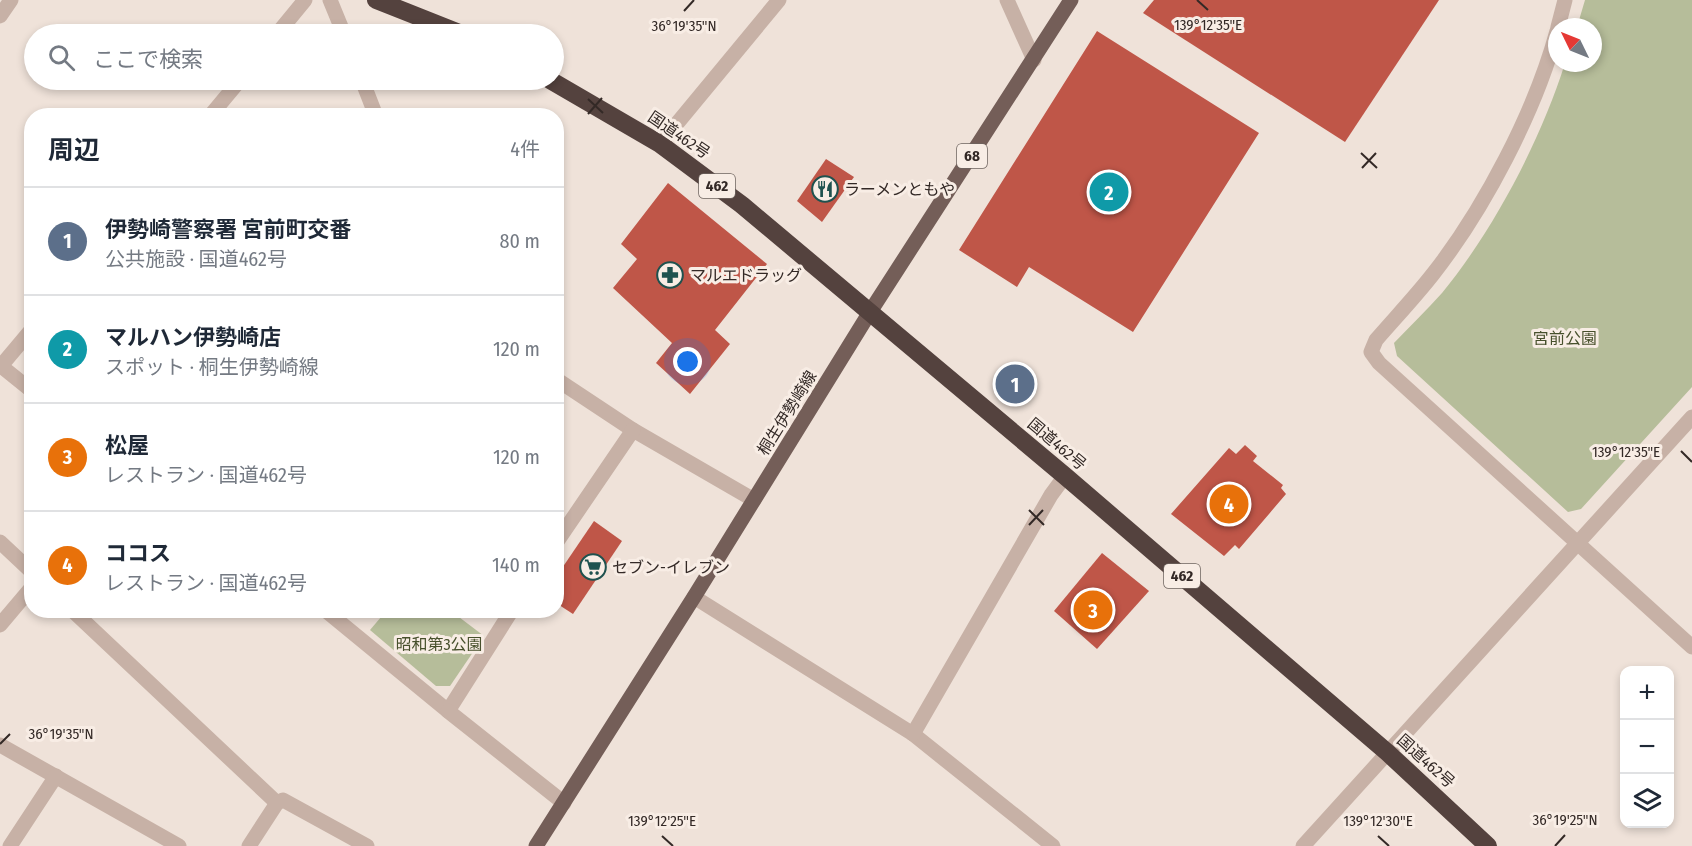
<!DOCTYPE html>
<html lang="ja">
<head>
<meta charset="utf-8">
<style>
  :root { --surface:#fff; --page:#f6f6f7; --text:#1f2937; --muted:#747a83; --line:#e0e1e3; --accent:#1f524f }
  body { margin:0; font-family:"Fira Sans Condensed","Noto Sans JP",sans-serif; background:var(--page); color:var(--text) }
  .controls { position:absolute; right:18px; bottom:18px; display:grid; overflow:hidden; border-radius:12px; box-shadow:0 3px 9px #0003 }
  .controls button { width:54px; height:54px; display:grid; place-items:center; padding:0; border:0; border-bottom:2px solid var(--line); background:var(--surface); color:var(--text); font:30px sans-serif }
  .compass { position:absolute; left:1548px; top:18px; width:54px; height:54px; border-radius:50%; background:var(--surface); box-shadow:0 3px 9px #0003; rotate:313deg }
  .you { position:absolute; left:688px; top:362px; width:21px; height:21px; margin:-15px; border:4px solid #fff; border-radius:50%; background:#1a73e8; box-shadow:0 0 0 9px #1a73e833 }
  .badge { display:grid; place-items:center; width:39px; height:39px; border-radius:50%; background:var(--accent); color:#fff; font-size:20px; font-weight:700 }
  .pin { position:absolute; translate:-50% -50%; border:3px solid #fff; box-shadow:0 2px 6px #0006 }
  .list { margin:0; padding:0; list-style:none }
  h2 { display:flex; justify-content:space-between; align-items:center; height:78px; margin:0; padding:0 24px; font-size:26px }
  h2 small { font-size:20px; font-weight:400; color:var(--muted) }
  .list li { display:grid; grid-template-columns:39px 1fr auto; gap:18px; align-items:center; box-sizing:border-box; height:108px; padding:0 24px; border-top:2px solid var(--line) }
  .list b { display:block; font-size:22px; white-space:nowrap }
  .list p { margin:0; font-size:20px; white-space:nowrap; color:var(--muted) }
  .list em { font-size:20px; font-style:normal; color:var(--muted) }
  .icon { flex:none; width:33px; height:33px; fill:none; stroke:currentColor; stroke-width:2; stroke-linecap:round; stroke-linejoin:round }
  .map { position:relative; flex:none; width:1692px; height:846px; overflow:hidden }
  .search { position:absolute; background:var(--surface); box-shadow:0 3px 9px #0003; left:24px; top:24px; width:540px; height:66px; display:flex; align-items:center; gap:15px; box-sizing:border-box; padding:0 21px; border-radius:33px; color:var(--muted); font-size:22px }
  .panel { position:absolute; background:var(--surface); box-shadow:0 3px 9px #0003; left:24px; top:108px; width:540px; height:510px; border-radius:24px }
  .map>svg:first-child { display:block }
</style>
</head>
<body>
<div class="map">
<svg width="1692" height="846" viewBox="0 0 1692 846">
  <rect width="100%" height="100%" fill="#efe2d9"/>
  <g fill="#b6bd9a">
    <path d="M1585 0H1692V387L1581 509 1568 512 1397 356 1394 343C1410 326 1427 310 1442 293 1493 231 1541 140 1565 63H1593V27H1577Z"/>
    <polygon points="387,610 451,611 484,636 450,686 436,686 370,630"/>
  </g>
  <g fill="#bf5648">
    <polygon points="1154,0 1439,0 1345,142 1143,13"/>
    <polygon points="1097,31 1259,133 1133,332 1029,267 1017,287 959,250"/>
    <polygon points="826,159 854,177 822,222 797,201"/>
    <polygon points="668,183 767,264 715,330 730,344 690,394 656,363 672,343 613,288 637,259 621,244"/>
    <polygon points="1245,445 1257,456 1253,461 1283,485 1281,488 1286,494 1239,549 1235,545 1224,556 1171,514 1229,448 1236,454"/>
    <polygon points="594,521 622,541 573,614 556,603 556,577"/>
    <polygon points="1102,553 1149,591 1097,649 1054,611"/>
  </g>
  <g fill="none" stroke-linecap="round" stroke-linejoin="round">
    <g stroke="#c7b1a6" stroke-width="15">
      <polyline points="330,0 344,34"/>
      <polyline points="1007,0 1034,60"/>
      <polyline points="0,16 11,0"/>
      <polyline points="1558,27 1565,0"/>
      <path d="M1557 31C1535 112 1484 209 1433 274 1415 297 1395 318 1376 340L1371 352 1379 363 1692 647"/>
      <polyline points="277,34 305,0"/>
      <polyline points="362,80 376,116"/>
      <polyline points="210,116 240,80"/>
      <polyline points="660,144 779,0"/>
      <polyline points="32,329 1,366 32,391"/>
      <polyline points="556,379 633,430 754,500"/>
      <polyline points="0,542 32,572"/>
      <polyline points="556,543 633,430"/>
      <polyline points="694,597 913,734 1053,846"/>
      <polyline points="72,610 277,803"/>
      <polyline points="325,610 448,711 512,610"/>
      <polyline points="0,625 32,587"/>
      <polyline points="448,711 564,803"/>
      <polyline points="913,734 1051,495 1065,476"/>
      <polyline points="0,745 179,846"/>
      <polyline points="10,846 56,776"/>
      <polyline points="249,846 277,803 283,800 367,846"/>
      <polyline points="1303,846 1692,417"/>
    </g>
    <polyline stroke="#745e58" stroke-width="15" points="536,846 694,597 870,312 1071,0"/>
    <g stroke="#54423e" stroke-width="18">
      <polyline points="376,0 462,34"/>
      <polyline points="550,80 660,144 742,205 1065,476 1388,753 1488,846"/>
    </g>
  </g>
  <path fill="none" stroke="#332926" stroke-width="2" d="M1197 0 1208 10M684 11 694 0M588 99 603 113M588 114 602 98M1361 153 1377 168M1362 168 1376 153M1681 451 1692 462M1029 510 1044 525M1029 525 1043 510M0 744 10 734M662 836 673 846M1378 836 1389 846M1555 846 1565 835"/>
  <defs>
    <g id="restaurant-ring" transform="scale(1.35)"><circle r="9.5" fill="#f8ede5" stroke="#1f524f" stroke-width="1.5"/><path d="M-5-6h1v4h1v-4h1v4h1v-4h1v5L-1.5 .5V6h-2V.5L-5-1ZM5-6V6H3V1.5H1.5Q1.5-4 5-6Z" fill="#1f524f"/></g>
    <g id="pharmacy-ring" transform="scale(1.35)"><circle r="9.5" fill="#f8ede5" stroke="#1f524f" stroke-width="1.5"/><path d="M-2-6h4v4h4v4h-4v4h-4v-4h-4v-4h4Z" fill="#1f524f"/></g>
    <g id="supermarket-ring" transform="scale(1.35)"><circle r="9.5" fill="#f8ede5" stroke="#1f524f" stroke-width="1.5"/><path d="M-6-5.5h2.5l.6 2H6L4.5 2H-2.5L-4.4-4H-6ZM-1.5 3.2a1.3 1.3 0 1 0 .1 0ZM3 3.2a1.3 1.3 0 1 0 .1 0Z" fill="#1f524f"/></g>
  </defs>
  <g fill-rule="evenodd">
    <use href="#restaurant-ring" x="825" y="189"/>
    <use href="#pharmacy-ring" x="670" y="275"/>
    <use href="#supermarket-ring" x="593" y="567"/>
  </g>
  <g text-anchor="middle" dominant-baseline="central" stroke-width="6" stroke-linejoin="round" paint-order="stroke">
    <g fill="#f8ede5" stroke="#6e645f" stroke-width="1.5">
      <rect x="957" y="144" width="30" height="24" rx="4.5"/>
      <rect x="699" y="174" width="36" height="24" rx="4.5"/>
      <rect x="1164" y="564" width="36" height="24" rx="4.5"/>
    </g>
    <g font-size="15" font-weight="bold" fill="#332926">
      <text x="972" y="156">68</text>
      <text x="717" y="186">462</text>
      <text x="1182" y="576">462</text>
    </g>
    <g font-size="16" fill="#332926" stroke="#f8ede5">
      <text transform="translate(679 135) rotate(34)">国道462号</text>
      <text transform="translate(787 413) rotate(-58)">桐生伊勢崎線</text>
      <text transform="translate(1057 444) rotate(40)">国道462号</text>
      <text transform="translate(1426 761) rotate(42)">国道462号</text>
    </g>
    <g font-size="16" fill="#332926" stroke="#f8ede5" text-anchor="start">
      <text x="844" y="189">ラーメンともや</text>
      <text x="690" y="275">マルエドラッグ</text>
      <text x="612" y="567">セブン-イレブン</text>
    </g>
    <g font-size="16" fill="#47502c" stroke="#f8ede5">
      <text x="1565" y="338">宮前公園</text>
      <text x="439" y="644">昭和第3公園</text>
    </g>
  </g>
  <g font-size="15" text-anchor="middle" fill="#332926" stroke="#f8ede5" stroke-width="6" stroke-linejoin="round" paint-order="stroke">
    <text x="1208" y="30">139°12'35"E</text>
    <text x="684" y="31">36°19'35"N</text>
    <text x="1626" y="457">139°12'35"E</text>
    <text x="61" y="739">36°19'35"N</text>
    <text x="1565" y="825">36°19'25"N</text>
    <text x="662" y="826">139°12'25"E</text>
    <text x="1378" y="826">139°12'30"E</text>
  </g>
</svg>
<div class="controls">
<button>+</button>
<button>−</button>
<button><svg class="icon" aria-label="layers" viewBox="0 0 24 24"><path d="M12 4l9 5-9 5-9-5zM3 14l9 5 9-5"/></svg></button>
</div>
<svg class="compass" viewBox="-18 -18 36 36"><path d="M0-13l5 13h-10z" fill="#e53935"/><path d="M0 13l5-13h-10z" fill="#747a83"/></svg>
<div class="you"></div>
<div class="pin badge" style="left:1015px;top:384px;background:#5c6f8a">1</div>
<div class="pin badge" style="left:1109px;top:192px;background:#0f9aa8">2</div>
<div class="pin badge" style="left:1093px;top:610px;background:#e8710a">3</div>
<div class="pin badge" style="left:1229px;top:504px;background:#e8710a">4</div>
<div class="search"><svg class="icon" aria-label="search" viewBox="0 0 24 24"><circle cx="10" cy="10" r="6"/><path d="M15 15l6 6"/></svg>ここで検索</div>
<section class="panel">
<h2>周辺<small>4件</small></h2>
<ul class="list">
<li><span class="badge" style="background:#5c6f8a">1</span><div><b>伊勢崎警察署 宮前町交番</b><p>公共施設 · 国道462号</p></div><em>80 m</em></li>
<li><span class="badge" style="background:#0f9aa8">2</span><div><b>マルハン伊勢崎店</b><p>スポット · 桐生伊勢崎線</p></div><em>120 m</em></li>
<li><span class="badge" style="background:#e8710a">3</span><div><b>松屋</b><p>レストラン · 国道462号</p></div><em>120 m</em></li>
<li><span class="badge" style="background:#e8710a">4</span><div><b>ココス</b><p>レストラン · 国道462号</p></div><em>140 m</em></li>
</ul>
</section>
</div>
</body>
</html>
